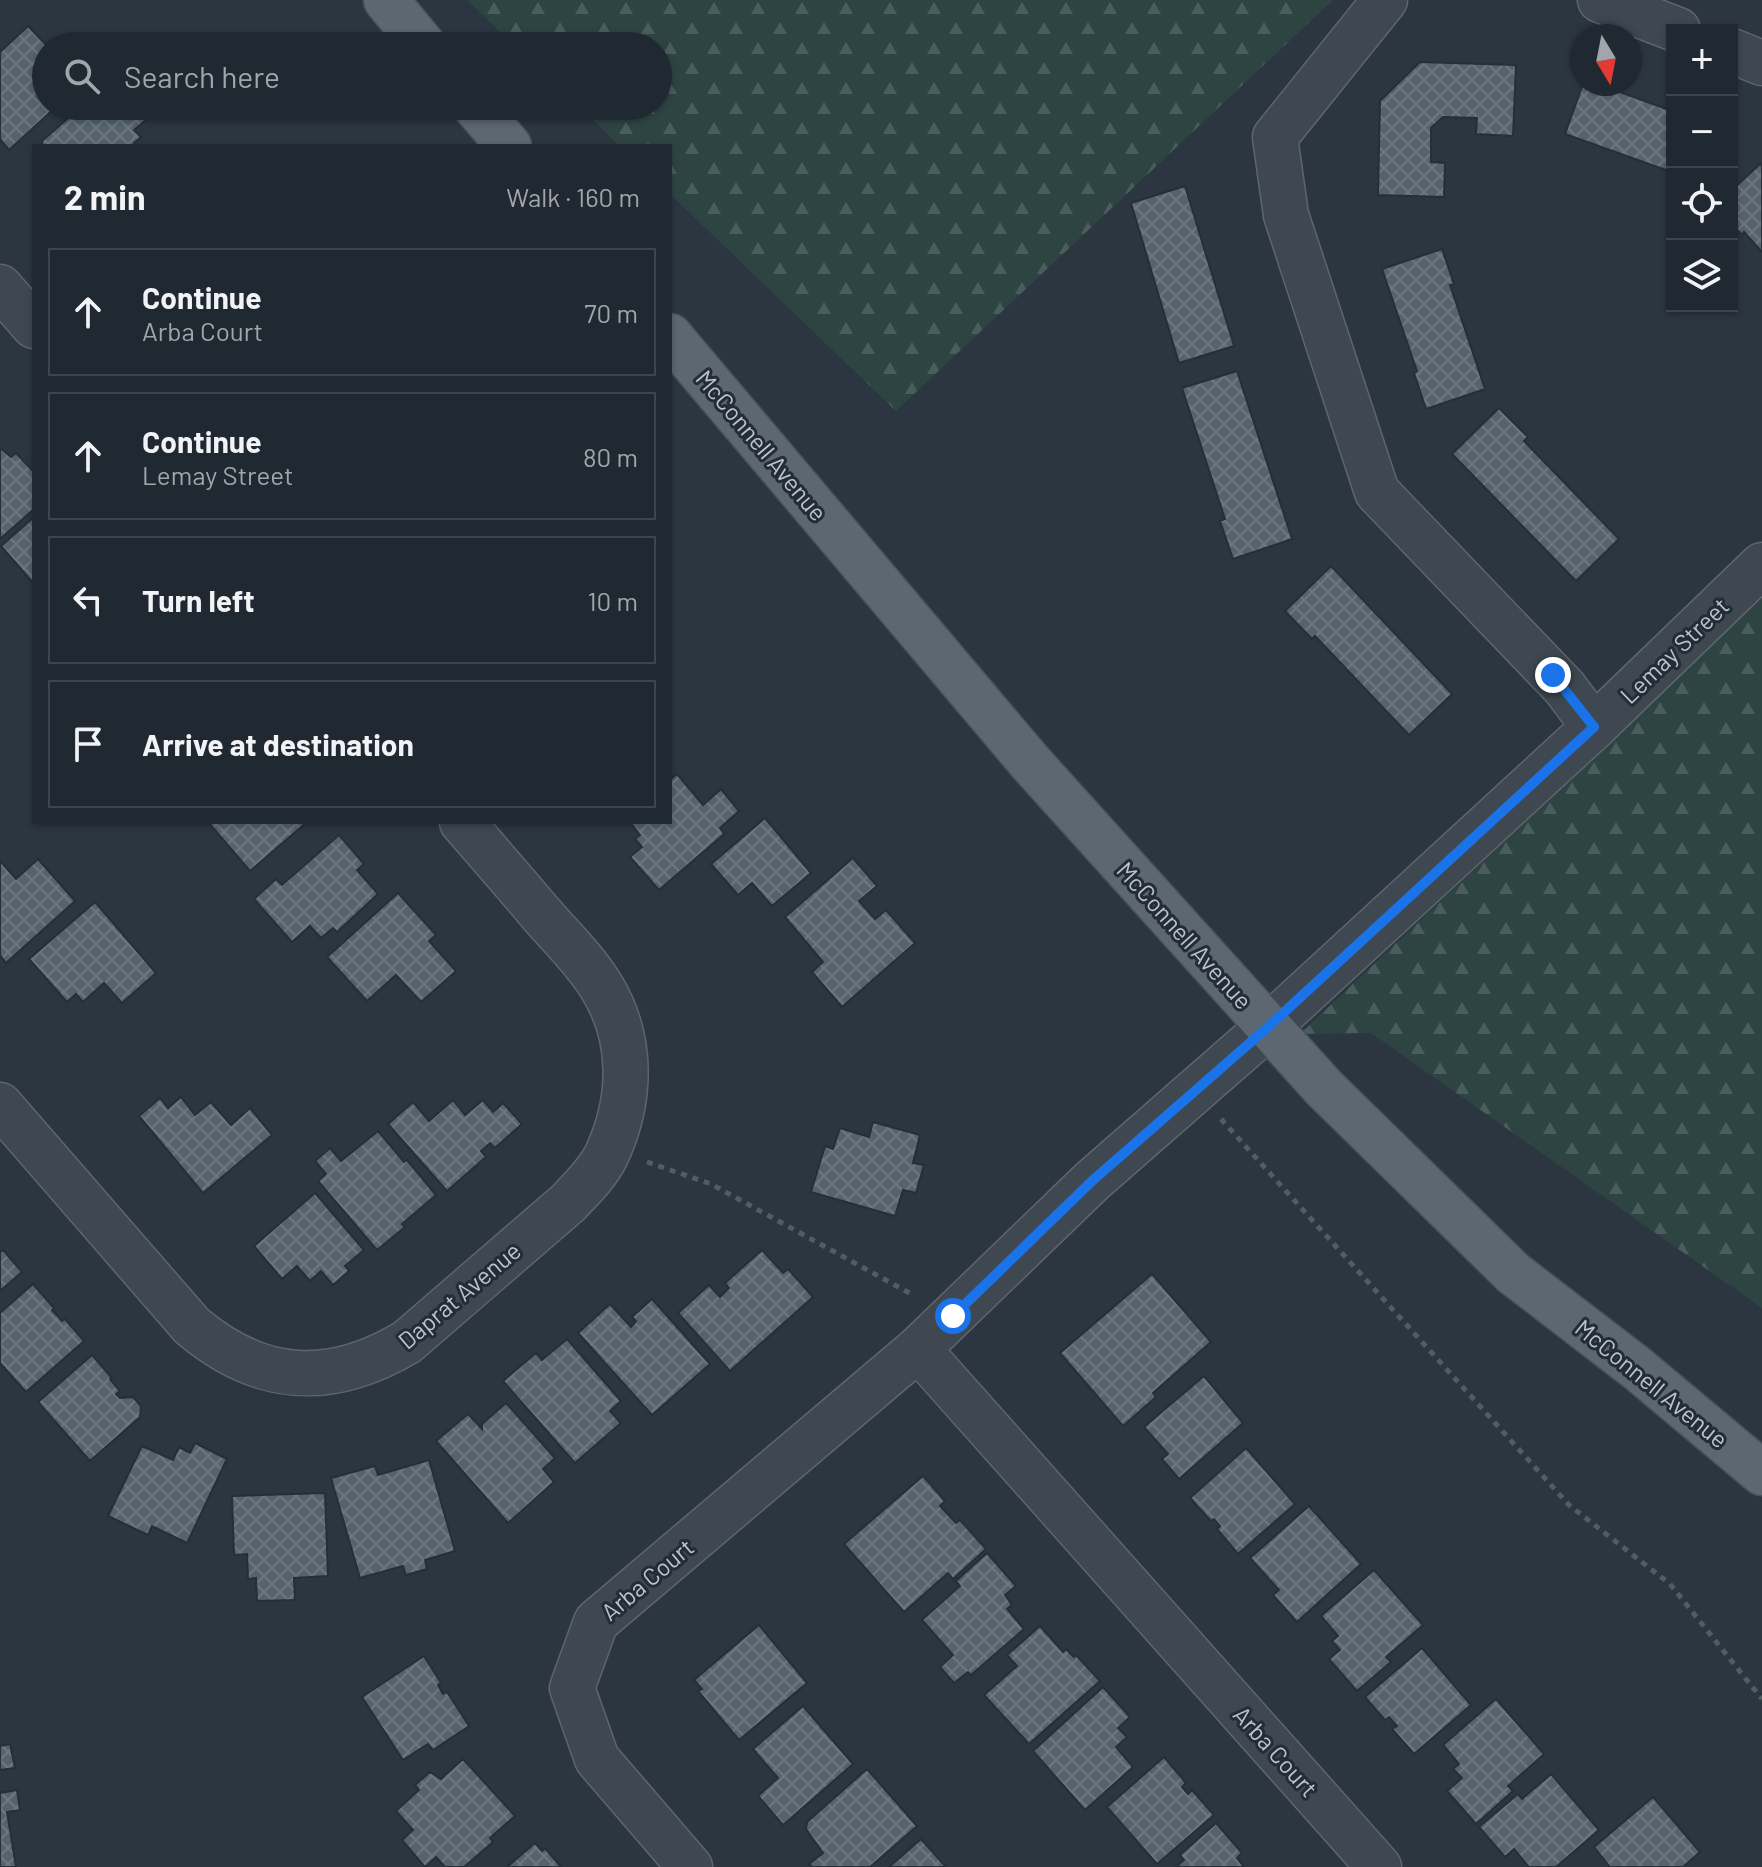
<!DOCTYPE html>
<html lang="en">
<head>
<meta charset="utf-8">
<style>
  :root { --surface:#202831; --page:#2d343d; --text:#f1f3f6; --muted:#a2a6ab; --line:#3d444d }
  body { margin:0; font-family:Barlow,sans-serif; background:var(--page); color:var(--text) }
  .controls { position:absolute; right:24px; top:24px; display:grid; overflow:hidden; border-radius:0px; box-shadow:0 2px 6px #0004 }
  .controls button { width:72px; height:72px; display:grid; place-items:center; padding:0; border:0; border-bottom:2px solid var(--line); background:var(--surface); color:var(--text); font:40px sans-serif }
  .compass { position:absolute; left:1570px; top:24px; width:72px; height:72px; border-radius:50%; background:var(--surface); box-shadow:0 2px 6px #0004; rotate:170deg }
  .stop { position:absolute; width:24px; height:24px; margin:-18px; border:6px solid #1a73e8; border-radius:50%; background:#fff }
  .stop.end { background:#1a73e8; border-color:#fff; box-shadow:0 2px 8px #0008 }
  .list { margin:0; padding:0; list-style:none }
  h2 { display:flex; justify-content:space-between; align-items:center; height:104px; margin:0; padding:0 32px; font-size:34px }
  h2 small { font-size:26px; font-weight:400; color:var(--muted) }
  .list li { display:grid; grid-template-columns:52px 1fr auto; gap:24px; align-items:center; box-sizing:border-box; height:128px; margin:0 16px 16px; padding:0 16px; border:2px solid var(--line); border-radius:0px }
  .list b { display:block; font-size:30px; white-space:nowrap }
  .list p { margin:0; font-size:26px; white-space:nowrap; color:var(--muted) }
  .list em { font-size:26px; font-style:normal; color:var(--muted) }
  .icon { flex:none; width:44px; height:44px; fill:none; stroke:currentColor; stroke-width:2; stroke-linecap:round; stroke-linejoin:round }
  .map { position:relative; flex:none; width:1762px; height:1867px; overflow:hidden }
  .search { position:absolute; background:var(--surface); box-shadow:0 2px 6px #0004; left:32px; top:32px; width:640px; height:88px; display:flex; align-items:center; gap:20px; box-sizing:border-box; padding:0 28px; border-radius:44px; color:var(--muted); font-size:30px }
  .panel { position:absolute; background:var(--surface); box-shadow:0 2px 6px #0004; left:32px; top:144px; width:640px; height:680px; border-radius:0px }
  .map>svg:first-child { display:block }
</style>
</head>
<body>
<div class="map">
<svg width="1762" height="1867" viewBox="0 0 1762 1867">
  <defs>
    <pattern id="forest-firs" width="22" height="20" patternUnits="userSpaceOnUse" patternTransform="scale(2)"><rect width="22" height="20" fill="#2e4443"/><path d="M5 1l3.5 6h-7zM16 11l3.5 6h-7z" fill="#4a5d5d"/></pattern>
    <pattern id="building-cross-hatch" width="8" height="8" patternUnits="userSpaceOnUse" patternTransform="scale(2)"><rect width="8" height="8" fill="#56636d"/><path d="M0 0l8 8M0 8l8-8" fill="none" stroke="#6c7880"/></pattern>
  </defs>
  <rect width="100%" height="100%" fill="#2b3641"/>
  <g fill="url(#forest-firs)">
    <polygon points="467,0 1333,0 896,411 670,194 670,146 620,146 578,106 658,106 658,46 515,46"/>
    <polygon points="1762,598 1762,1308 1371,1033 1300,1034"/>
  </g>
  <g fill="url(#building-cross-hatch)" stroke="#252f38" stroke-width="2">
    <polygon points="28,26 47,46 46,106 57,106 9,150 0,139 0,52"/>
    <polygon points="1420,62 1516,65 1513,136 1476,134 1477,118 1443,117 1431,128 1431,162 1445,163 1444,197 1378,195 1380,101"/>
    <polygon points="1583,84 1598,84 1672,111 1672,178 1667,176 1669,171 1565,134"/>
    <polygon points="82,106 136,106 147,119 134,130 141,137 134,143 136,146 42,146 42,141"/>
    <polygon points="1760,164 1762,166 1762,252 1744,232 1742,235 1732,224 1732,190"/>
    <polygon points="1185,186 1234,346 1179,363 1131,203"/>
    <polygon points="1442,249 1454,284 1450,285 1485,389 1426,409 1414,373 1417,371 1382,269"/>
    <polygon points="1237,371 1292,539 1233,559 1220,521 1225,519 1182,388"/>
    <polygon points="1499,408 1528,437 1524,441 1619,539 1576,581 1452,454"/>
    <polygon points="0,448 11,457 16,453 34,472 34,509 0,539"/>
    <polygon points="34,517 34,584 1,546"/>
    <polygon points="1331,566 1452,694 1409,735 1315,636 1312,639 1285,611"/>
    <polygon points="677,774 703,805 721,789 739,811 720,828 724,834 659,890 630,857 642,847 635,839 640,835 630,822 670,822 670,780"/>
    <polygon points="765,818 811,873 772,906 752,883 738,895 711,864"/>
    <polygon points="208,822 307,822 250,871"/>
    <polygon points="339,835 364,864 357,870 378,894 337,932 333,928 321,938 310,926 292,942 254,899 276,879 282,885"/>
    <polygon points="853,858 877,886 859,901 875,919 886,910 915,943 842,1007 812,972 823,962 785,917"/>
    <polygon points="38,859 75,901 6,963 0,955 0,861 16,879"/>
    <polygon points="398,893 436,935 429,941 456,971 421,1002 396,975 367,1001 327,957"/>
    <polygon points="95,902 156,973 122,1003 104,983 83,1002 76,994 67,1002 29,959"/>
    <polygon points="181,1097 195,1115 211,1102 231,1125 250,1108 272,1135 203,1193 139,1116 160,1098 168,1108"/>
    <polygon points="453,1100 465,1115 483,1100 493,1112 503,1103 522,1124 495,1148 490,1143 481,1151 486,1157 447,1191 388,1124 413,1102 429,1121"/>
    <polygon points="873,1122 920,1135 913,1163 924,1165 916,1193 903,1190 895,1216 811,1192 825,1146 833,1149 840,1128 869,1137"/>
    <polygon points="378,1131 404,1162 407,1160 436,1195 402,1224 405,1227 377,1250 318,1181 326,1174 315,1161 330,1148 341,1161"/>
    <polygon points="315,1193 364,1250 345,1266 349,1271 333,1285 321,1271 310,1281 297,1266 282,1279 254,1246"/>
    <polygon points="3,1250 22,1272 0,1291 0,1252"/>
    <polygon points="762,1250 783,1273 788,1269 813,1297 730,1371 678,1313 709,1285 720,1297 729,1288 725,1283"/>
    <polygon points="1152,1274 1211,1342 1153,1393 1156,1397 1123,1426 1060,1353"/>
    <polygon points="33,1284 54,1308 52,1310 62,1321 65,1319 84,1341 26,1392 0,1363 0,1313"/>
    <polygon points="652,1299 710,1364 652,1415 578,1333 610,1304 631,1327 636,1321 632,1317"/>
    <polygon points="567,1339 621,1401 610,1411 621,1423 575,1463 503,1381 536,1353 542,1360"/>
    <polygon points="92,1355 111,1377 110,1379 120,1391 116,1394 120,1398 133,1397 141,1406 140,1417 90,1461 38,1402"/>
    <polygon points="1204,1376 1243,1423 1179,1479 1162,1459 1168,1454 1144,1427"/>
    <polygon points="506,1403 555,1458 543,1469 554,1482 508,1523 436,1441 468,1414 482,1429 482,1424"/>
    <polygon points="195,1443 227,1459 187,1543 152,1526 148,1535 108,1516 142,1446 173,1460 179,1447 190,1453"/>
    <polygon points="1246,1448 1295,1504 1238,1554 1217,1529 1220,1526 1214,1519 1211,1521 1190,1498"/>
    <polygon points="429,1460 455,1551 425,1560 427,1569 406,1575 403,1566 360,1578 331,1478 375,1466 378,1475"/>
    <polygon points="923,1476 945,1501 940,1506 956,1523 960,1520 986,1549 953,1579 948,1573 904,1612 844,1544"/>
    <polygon points="325,1493 328,1576 294,1578 295,1600 257,1601 256,1578 248,1579 247,1554 234,1555 232,1496"/>
    <polygon points="1309,1506 1361,1564 1297,1622 1273,1595 1279,1590 1250,1558"/>
    <polygon points="987,1553 1016,1586 1005,1595 1012,1605 1007,1609 1024,1629 971,1675 968,1672 954,1683 940,1667 953,1655 922,1620 960,1586 956,1581"/>
    <polygon points="1374,1570 1423,1625 1386,1657 1391,1662 1357,1691 1329,1659 1340,1650 1332,1641 1338,1636 1321,1616"/>
    <polygon points="759,1625 807,1683 739,1740 698,1691 702,1689 694,1680"/>
    <polygon points="1040,1626 1063,1652 1066,1649 1074,1657 1076,1655 1100,1681 1029,1744 984,1695 1017,1666 1007,1655"/>
    <polygon points="1422,1648 1471,1705 1414,1754 1392,1729 1397,1726 1389,1717 1385,1720 1365,1697"/>
    <polygon points="424,1656 441,1683 438,1685 443,1694 447,1692 469,1726 433,1750 428,1744 403,1760 362,1697"/>
    <polygon points="1103,1687 1130,1717 1118,1728 1127,1737 1116,1747 1133,1767 1085,1810 1033,1751"/>
    <polygon points="1496,1699 1544,1754 1508,1786 1513,1791 1476,1824 1447,1791 1462,1778 1453,1769 1459,1764 1443,1745"/>
    <polygon points="803,1706 853,1764 783,1825 758,1796 778,1778 753,1749"/>
    <polygon points="10,1744 15,1768 0,1770 0,1746"/>
    <polygon points="1164,1757 1186,1783 1182,1787 1188,1794 1192,1790 1214,1815 1157,1864 1107,1807"/>
    <polygon points="463,1759 515,1816 490,1838 493,1842 464,1867 445,1867 436,1857 425,1867 402,1840 413,1830 396,1811 419,1790 415,1785 430,1772 441,1779"/>
    <polygon points="867,1769 917,1826 870,1867 812,1867 809,1864 823,1853 806,1829 807,1822"/>
    <polygon points="1551,1774 1599,1830 1556,1867 1529,1867 1514,1849 1505,1857 1479,1827 1518,1794 1522,1799"/>
    <polygon points="17,1790 20,1810 7,1812 16,1867 0,1867 0,1793"/>
    <polygon points="1653,1797 1700,1852 1683,1867 1610,1867 1594,1847"/>
    <polygon points="1216,1823 1242,1853 1237,1858 1244,1867 1176,1867 1184,1860 1180,1855"/>
    <polygon points="921,1839 946,1867 889,1867"/>
    <polygon points="535,1843 542,1851 545,1848 561,1867 507,1867"/>
  </g>
  <g fill="none" stroke-linecap="round" stroke-linejoin="round">
    <g stroke="#5d666e" stroke-width="47">
      <g id="minor">
        <polyline points="1385,0 1275,137 1286,215 1377,492 1565,688 1594,727"/>
        <polyline points="1600,0 1678,30"/>
        <polyline points="1732,51 1762,63"/>
        <polyline points="0,287 34,326"/>
        <path d="M0 1105 192 1326C261 1384 330 1388 407 1342L568 1203C581 1189 597 1174 606 1156 632 1101 634 1039 601 986 585 960 562 938 542 915 516 884 489 853 462 822"/>
        <polyline points="918,1349 1379,1867"/>
        <polyline points="690,1867 597,1759 572,1688 596,1622 918,1349 1092,1181 1268,1027 1594,727 1762,565"/>
      </g>
    </g>
    <g stroke="#48515a" stroke-width="47">
      <g id="major">
        <polyline points="386,0 424,46"/>
        <polyline points="475,106 509,146"/>
        <polyline points="670,336 1029,761 1324,1088 1513,1273 1638,1369 1762,1473"/>
      </g>
    </g>
    <g stroke="#4d6060" stroke-width="5" stroke-dasharray="6 6" stroke-linecap="butt">
      <polyline points="1221,1119 1569,1505 1670,1584 1762,1699"/>
      <polyline points="647,1162 711,1184 913,1295"/>
    </g>
    <use href="#minor" stroke="#3f4851" stroke-width="44"/>
    <use href="#major" stroke="#5d6771" stroke-width="44"/>
  </g>
  <g fill="none" stroke-linecap="round" stroke-linejoin="round">
    <polyline stroke="#1a73e8" stroke-width="10" points="953,1316 1092,1181 1268,1027 1594,727 1553,675"/>
  </g>
  <g text-anchor="middle" dominant-baseline="central" stroke-width="6" stroke-linejoin="round" paint-order="stroke">
    <g font-size="24" fill="#bcc3cb" stroke="#232d36">
      <text transform="translate(762 445) rotate(50)">McConnell Avenue</text>
      <text transform="translate(1674 650) rotate(-44)">Lemay Street</text>
      <text transform="translate(1185 935) rotate(48)">McConnell Avenue</text>
      <text transform="translate(459 1295) rotate(-40)">Daprat Avenue</text>
      <text transform="translate(1652 1383) rotate(39)">McConnell Avenue</text>
      <text transform="translate(647 1579) rotate(-40)">Arba Court</text>
      <text transform="translate(1276 1751) rotate(48)">Arba Court</text>
    </g>
  </g>
</svg>
<div class="controls">
<button>+</button>
<button>−</button>
<button><svg class="icon" aria-label="locate" viewBox="0 0 24 24"><circle cx="12" cy="12" r="6"/><path d="M12 2v4M12 18v4M2 12h4M18 12h4"/></svg></button>
<button><svg class="icon" aria-label="layers" viewBox="0 0 24 24"><path d="M12 4l9 5-9 5-9-5zM3 14l9 5 9-5"/></svg></button>
</div>
<svg class="compass" viewBox="-18 -18 36 36"><path d="M0-13l5 13h-10z" fill="#e53935"/><path d="M0 13l5-13h-10z" fill="#a2a6ab"/></svg>
<div class="stop" style="left:953px;top:1316px"></div>
<div class="stop end" style="left:1553px;top:675px"></div>
<div class="search"><svg class="icon" aria-label="search" viewBox="0 0 24 24"><circle cx="10" cy="10" r="6"/><path d="M15 15l6 6"/></svg>Search here</div>
<section class="panel">
<h2>2 min<small>Walk · 160 m</small></h2>
<ul class="list">
<li><svg class="icon" aria-label="ahead" viewBox="0 0 24 24"><path d="M12 20V5M6 11l6-6 6 6"/></svg><div><b>Continue</b><p>Arba Court</p></div><em>70 m</em></li>
<li><svg class="icon" aria-label="ahead" viewBox="0 0 24 24"><path d="M12 20V5M6 11l6-6 6 6"/></svg><div><b>Continue</b><p>Lemay Street</p></div><em>80 m</em></li>
<li><svg class="icon" aria-label="left" viewBox="0 0 24 24"><path d="M17 20v-9H6M10 6l-5 5 5 5"/></svg><div><b>Turn left</b></div><em>10 m</em></li>
<li><svg class="icon" aria-label="arrive" viewBox="0 0 24 24"><path d="M6 21V4h12l-3 4 3 4H6"/></svg><div><b>Arrive at destination</b></div></li>
</ul>
</section>
</div>
</body>
</html>
